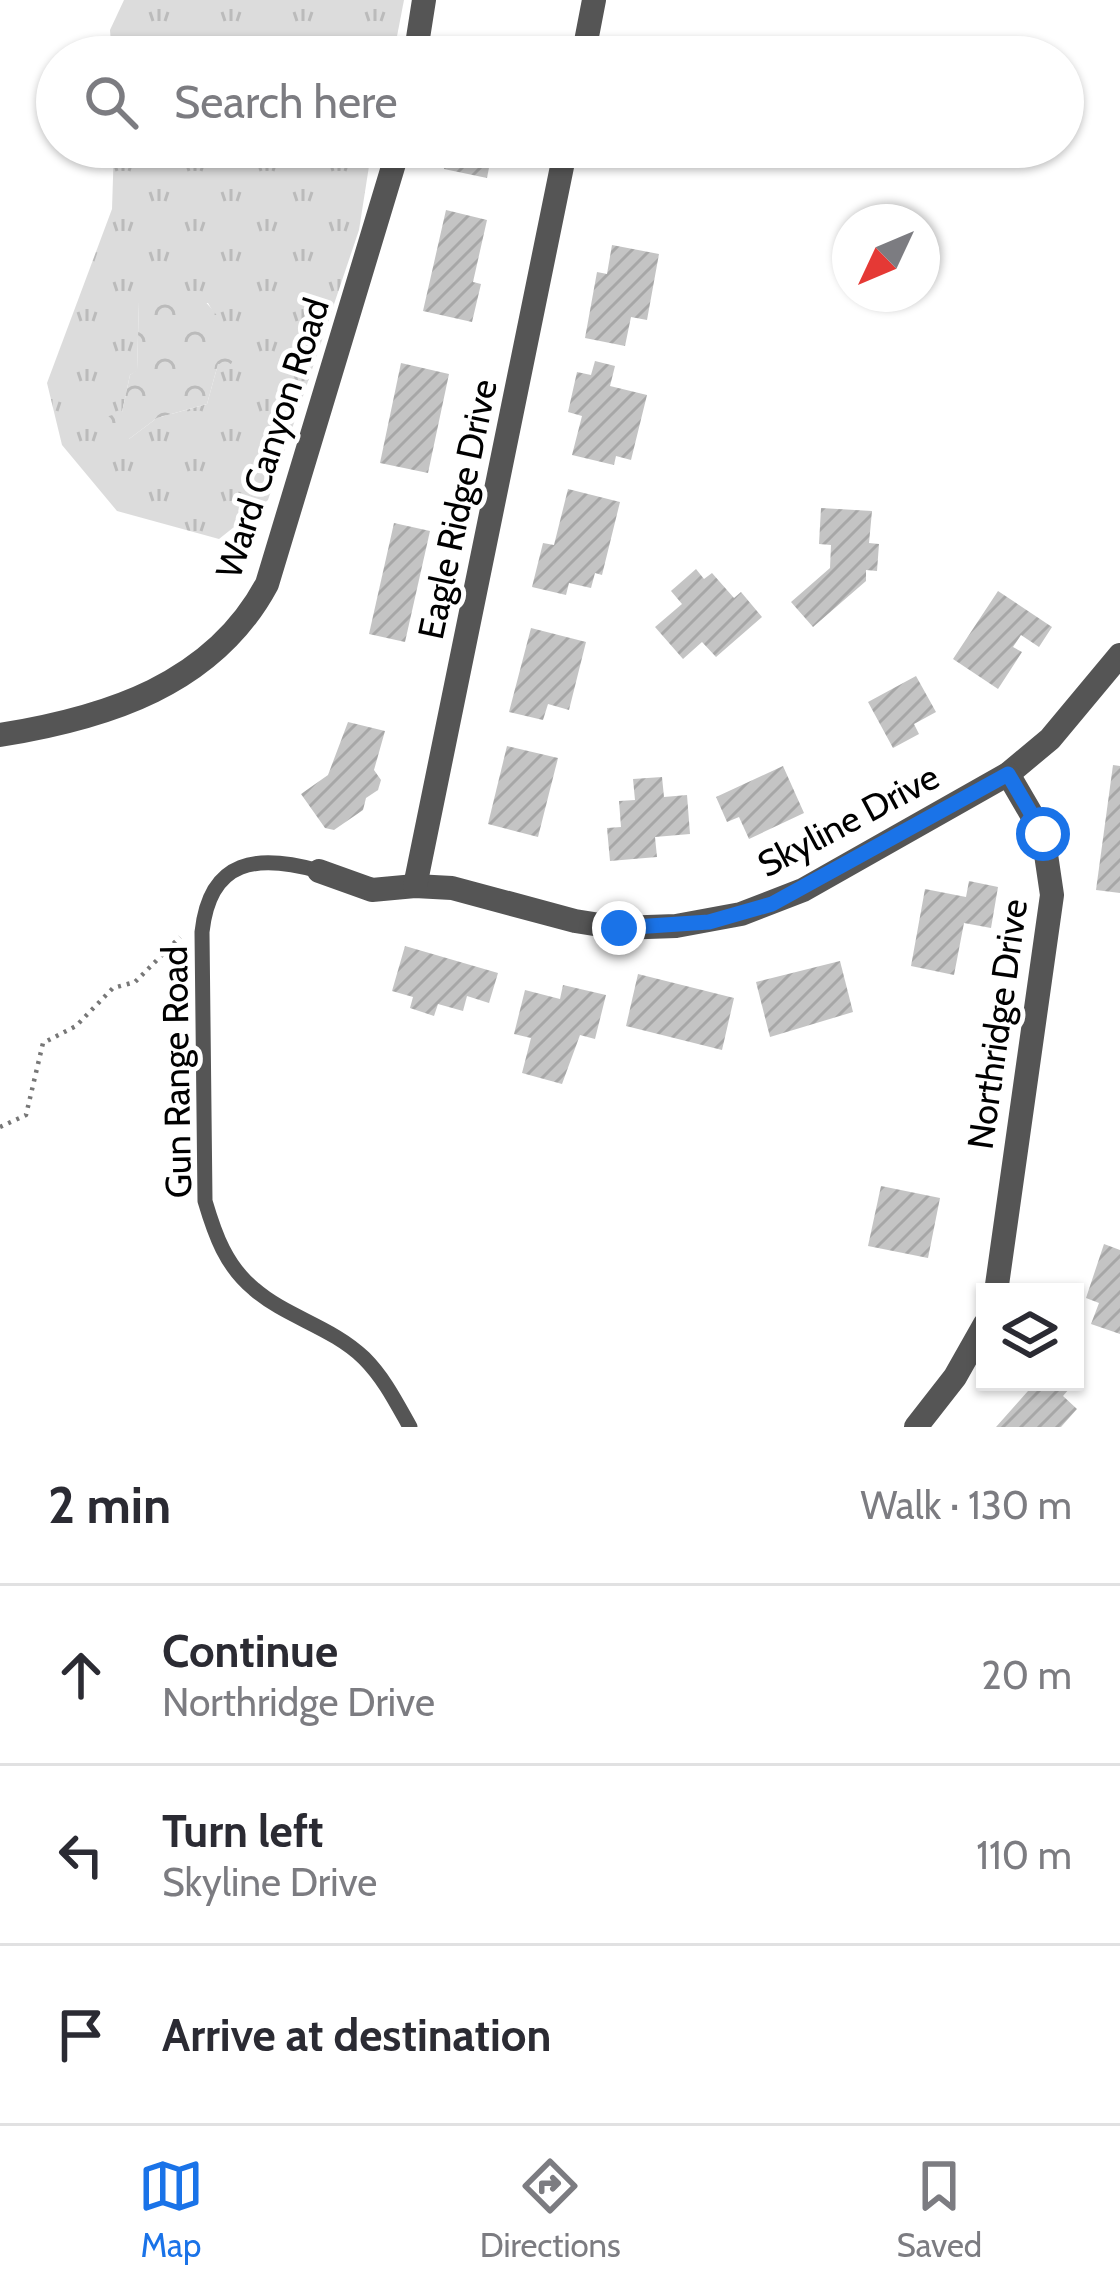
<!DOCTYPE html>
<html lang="en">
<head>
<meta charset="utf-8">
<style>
  :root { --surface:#fff; --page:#f2f2f3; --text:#2b2b33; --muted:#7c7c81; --line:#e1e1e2; --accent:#1a73e8 }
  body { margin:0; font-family:Cabin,sans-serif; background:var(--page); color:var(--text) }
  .controls { position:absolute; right:36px; bottom:36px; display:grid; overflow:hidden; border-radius:0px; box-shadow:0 3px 9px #0004 }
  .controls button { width:108px; height:108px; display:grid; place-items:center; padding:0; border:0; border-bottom:3px solid var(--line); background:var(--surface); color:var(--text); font:60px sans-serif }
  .compass { position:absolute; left:832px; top:204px; width:108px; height:108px; border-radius:50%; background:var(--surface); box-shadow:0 3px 9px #0004; rotate:226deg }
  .stop { position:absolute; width:36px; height:36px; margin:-27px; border:9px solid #1a73e8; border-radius:50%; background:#fff }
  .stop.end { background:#1a73e8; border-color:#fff; box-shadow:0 3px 12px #0008 }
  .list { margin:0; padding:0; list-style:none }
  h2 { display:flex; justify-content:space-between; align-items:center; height:156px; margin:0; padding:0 48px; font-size:51px }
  h2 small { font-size:39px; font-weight:400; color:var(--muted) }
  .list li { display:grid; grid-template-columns:78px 1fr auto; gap:36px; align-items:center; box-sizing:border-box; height:180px; padding:0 48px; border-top:3px solid var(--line) }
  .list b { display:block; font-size:45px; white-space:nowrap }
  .list p { margin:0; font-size:39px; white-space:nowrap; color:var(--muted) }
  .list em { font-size:39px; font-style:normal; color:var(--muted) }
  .icon { flex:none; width:66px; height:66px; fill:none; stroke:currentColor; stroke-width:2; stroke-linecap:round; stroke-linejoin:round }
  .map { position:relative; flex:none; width:1120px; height:1427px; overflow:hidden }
  .search { position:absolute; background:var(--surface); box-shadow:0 3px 9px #0004; left:36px; right:36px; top:36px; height:132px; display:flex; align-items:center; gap:30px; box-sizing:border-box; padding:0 42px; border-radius:66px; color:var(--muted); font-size:45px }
  .sheet { height:696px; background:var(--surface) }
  nav { display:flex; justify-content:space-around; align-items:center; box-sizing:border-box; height:168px; border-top:3px solid var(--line); background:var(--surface); font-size:33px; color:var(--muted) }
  nav a { display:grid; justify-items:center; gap:6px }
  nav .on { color:var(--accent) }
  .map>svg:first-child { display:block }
</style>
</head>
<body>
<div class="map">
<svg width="1120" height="1427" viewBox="0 0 1120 1427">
  <defs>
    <pattern id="grass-tufts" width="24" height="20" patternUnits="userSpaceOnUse" patternTransform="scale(3)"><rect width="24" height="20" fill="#dcdcdc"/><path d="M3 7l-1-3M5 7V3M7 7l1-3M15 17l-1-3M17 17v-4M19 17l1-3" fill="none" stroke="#bbb"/></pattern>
    <pattern id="forest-crowns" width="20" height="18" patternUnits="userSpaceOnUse" patternTransform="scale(3)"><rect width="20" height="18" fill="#dcdcdc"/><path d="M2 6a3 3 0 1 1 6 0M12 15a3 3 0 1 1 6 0" fill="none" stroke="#bbb"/></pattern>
    <pattern id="building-hatch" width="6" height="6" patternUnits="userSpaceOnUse" patternTransform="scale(3)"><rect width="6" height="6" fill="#c4c4c4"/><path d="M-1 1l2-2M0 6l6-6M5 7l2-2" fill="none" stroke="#a7a7a7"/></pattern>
  </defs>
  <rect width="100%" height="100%" fill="#fff"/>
  <g fill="url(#grass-tufts)" fill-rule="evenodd">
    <polygon points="124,0 404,0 393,57 112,57 110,30"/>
    <path d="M114 147H372L359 230 268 500 219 539 117 511 62 445 47 383 112 209ZM139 302 208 303 236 352 218 364 207 404 157 418 129 439 122 412 130 375 137 371Z"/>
  </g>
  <path fill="url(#forest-crowns)" d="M177 288C210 293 223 325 237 352L231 364H218L207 404 157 418 129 439 106 437 100 425 109 416 122 412 130 375 137 370 139 302 151 289Z"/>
  <g fill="url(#building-hatch)">
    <polygon points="448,147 493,147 487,178 444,169"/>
    <polygon points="446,210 487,220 473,282 481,284 472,322 423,311"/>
    <polygon points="612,245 659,254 647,320 631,317 625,346 585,338 597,272 607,274"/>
    <polygon points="595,361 615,366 610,386 647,395 631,460 616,456 614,465 572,455 582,416 568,412 577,372 591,375"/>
    <polygon points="401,363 449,374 428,473 380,463"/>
    <polygon points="568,489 620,502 602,575 595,573 591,588 569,583 566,595 532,587 543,543 554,545"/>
    <polygon points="821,508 872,511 869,543 879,544 877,571 866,570 866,581 813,627 791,602 830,568 831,545 819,544"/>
    <polygon points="394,523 430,531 405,642 369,634"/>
    <polygon points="696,569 704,579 712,573 734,598 741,592 762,617 716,657 702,642 683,659 655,627 682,604 671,591"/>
    <polygon points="998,591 1052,627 1039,647 1021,635 1013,647 1022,652 998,689 953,659"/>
    <polygon points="531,628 586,642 569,710 548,704 543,720 509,712"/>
    <polygon points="916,676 936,712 914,724 919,734 893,748 868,702"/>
    <polygon points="348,722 385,731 374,770 381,780 378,790 366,798 363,810 334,830 325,828 301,794 328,775"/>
    <polygon points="507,746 558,758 538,837 488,824"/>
    <polygon points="1113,765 1120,766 1120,893 1096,890"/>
    <polygon points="783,766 804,813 749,839 739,817 727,822 716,797"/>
    <polygon points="662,777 664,797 687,795 690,834 655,837 657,857 610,861 607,828 621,827 619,801 635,800 633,779"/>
    <polygon points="969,881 998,887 991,928 964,923 954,975 911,966 925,889 966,897"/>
    <polygon points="405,946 498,973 489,1003 467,996 463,1011 438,1004 434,1016 410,1008 413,997 392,991"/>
    <polygon points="840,961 853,1012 770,1037 756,982"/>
    <polygon points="638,974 734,998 722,1050 626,1026"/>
    <polygon points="563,985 606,995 595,1039 580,1035 562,1084 522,1073 531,1038 514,1034 525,990 560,999"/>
    <polygon points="881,1186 940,1198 928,1258 868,1246"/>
    <polygon points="1104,1244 1120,1250 1120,1334 1091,1324 1099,1303 1086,1298"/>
    <polygon points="1036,1382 1075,1382 1063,1396 1077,1409 1061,1427 996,1427"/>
  </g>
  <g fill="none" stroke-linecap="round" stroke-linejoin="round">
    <polyline stroke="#777" stroke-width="4.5" stroke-dasharray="3 6" stroke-linecap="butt" points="0,1127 26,1115 43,1043 76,1026 113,988 135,982 180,937"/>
    <path stroke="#555" stroke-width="15" d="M319 871C258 854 210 858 202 932L205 1201C215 1235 226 1266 254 1289 286 1317 332 1327 364 1358 384 1378 396 1402 410 1427"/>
    <g stroke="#555" stroke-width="24">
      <polyline points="415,57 424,0"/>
      <polyline points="583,57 594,0"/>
      <path d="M0 735C106 718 213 685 267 584L399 147"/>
      <polyline points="319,871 372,890 415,886 452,888 575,921 619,928 676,926 741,914 803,890 1008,774 1050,739 1120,655"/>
      <polyline points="415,886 566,147"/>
      <polyline points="996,1292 1052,895 1043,834 1008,774"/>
      <polyline points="916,1427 955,1377 985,1324"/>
    </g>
  </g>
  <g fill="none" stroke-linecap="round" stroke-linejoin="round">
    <polyline stroke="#1a73e8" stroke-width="15" points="619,928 709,922 772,904 1008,774 1043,834"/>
  </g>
  <g text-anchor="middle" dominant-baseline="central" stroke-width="10" stroke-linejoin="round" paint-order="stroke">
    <g font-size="36" fill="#000" stroke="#fff">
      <text transform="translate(272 438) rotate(-72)">Ward Canyon Road</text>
      <text transform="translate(457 509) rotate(-78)">Eagle Ridge Drive</text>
      <text transform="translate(848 820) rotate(-28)">Skyline Drive</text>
      <text transform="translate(997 1024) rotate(-82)">Northridge Drive</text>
      <text transform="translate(176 1072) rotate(-91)">Gun Range Road</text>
    </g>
  </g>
</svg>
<div class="controls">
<button><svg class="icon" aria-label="layers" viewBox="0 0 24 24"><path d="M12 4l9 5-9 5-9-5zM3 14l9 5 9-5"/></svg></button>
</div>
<svg class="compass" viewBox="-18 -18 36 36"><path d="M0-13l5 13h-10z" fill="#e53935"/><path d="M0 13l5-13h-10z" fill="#7c7c81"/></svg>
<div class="stop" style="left:1043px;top:834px"></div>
<div class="stop end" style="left:619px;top:928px"></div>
<div class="search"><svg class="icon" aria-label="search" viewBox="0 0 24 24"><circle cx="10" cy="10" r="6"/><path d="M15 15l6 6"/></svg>Search here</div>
</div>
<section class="sheet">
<h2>2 min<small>Walk · 130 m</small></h2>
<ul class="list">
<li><svg class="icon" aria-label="ahead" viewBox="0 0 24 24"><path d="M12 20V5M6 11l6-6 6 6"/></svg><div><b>Continue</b><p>Northridge Drive</p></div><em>20 m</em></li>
<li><svg class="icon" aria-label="left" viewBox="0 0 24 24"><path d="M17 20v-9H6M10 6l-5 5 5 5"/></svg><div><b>Turn left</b><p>Skyline Drive</p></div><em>110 m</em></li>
<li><svg class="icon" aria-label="arrive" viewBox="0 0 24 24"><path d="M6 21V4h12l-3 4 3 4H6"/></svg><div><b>Arrive at destination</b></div></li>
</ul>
</section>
<nav>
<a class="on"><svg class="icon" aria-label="map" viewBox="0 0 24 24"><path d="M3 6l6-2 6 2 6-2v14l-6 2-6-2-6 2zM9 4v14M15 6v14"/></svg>Map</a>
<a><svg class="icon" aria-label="directions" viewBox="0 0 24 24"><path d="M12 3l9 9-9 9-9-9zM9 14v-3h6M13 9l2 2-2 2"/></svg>Directions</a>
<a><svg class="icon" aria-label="saved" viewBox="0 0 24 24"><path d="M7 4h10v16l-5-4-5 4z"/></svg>Saved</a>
</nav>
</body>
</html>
